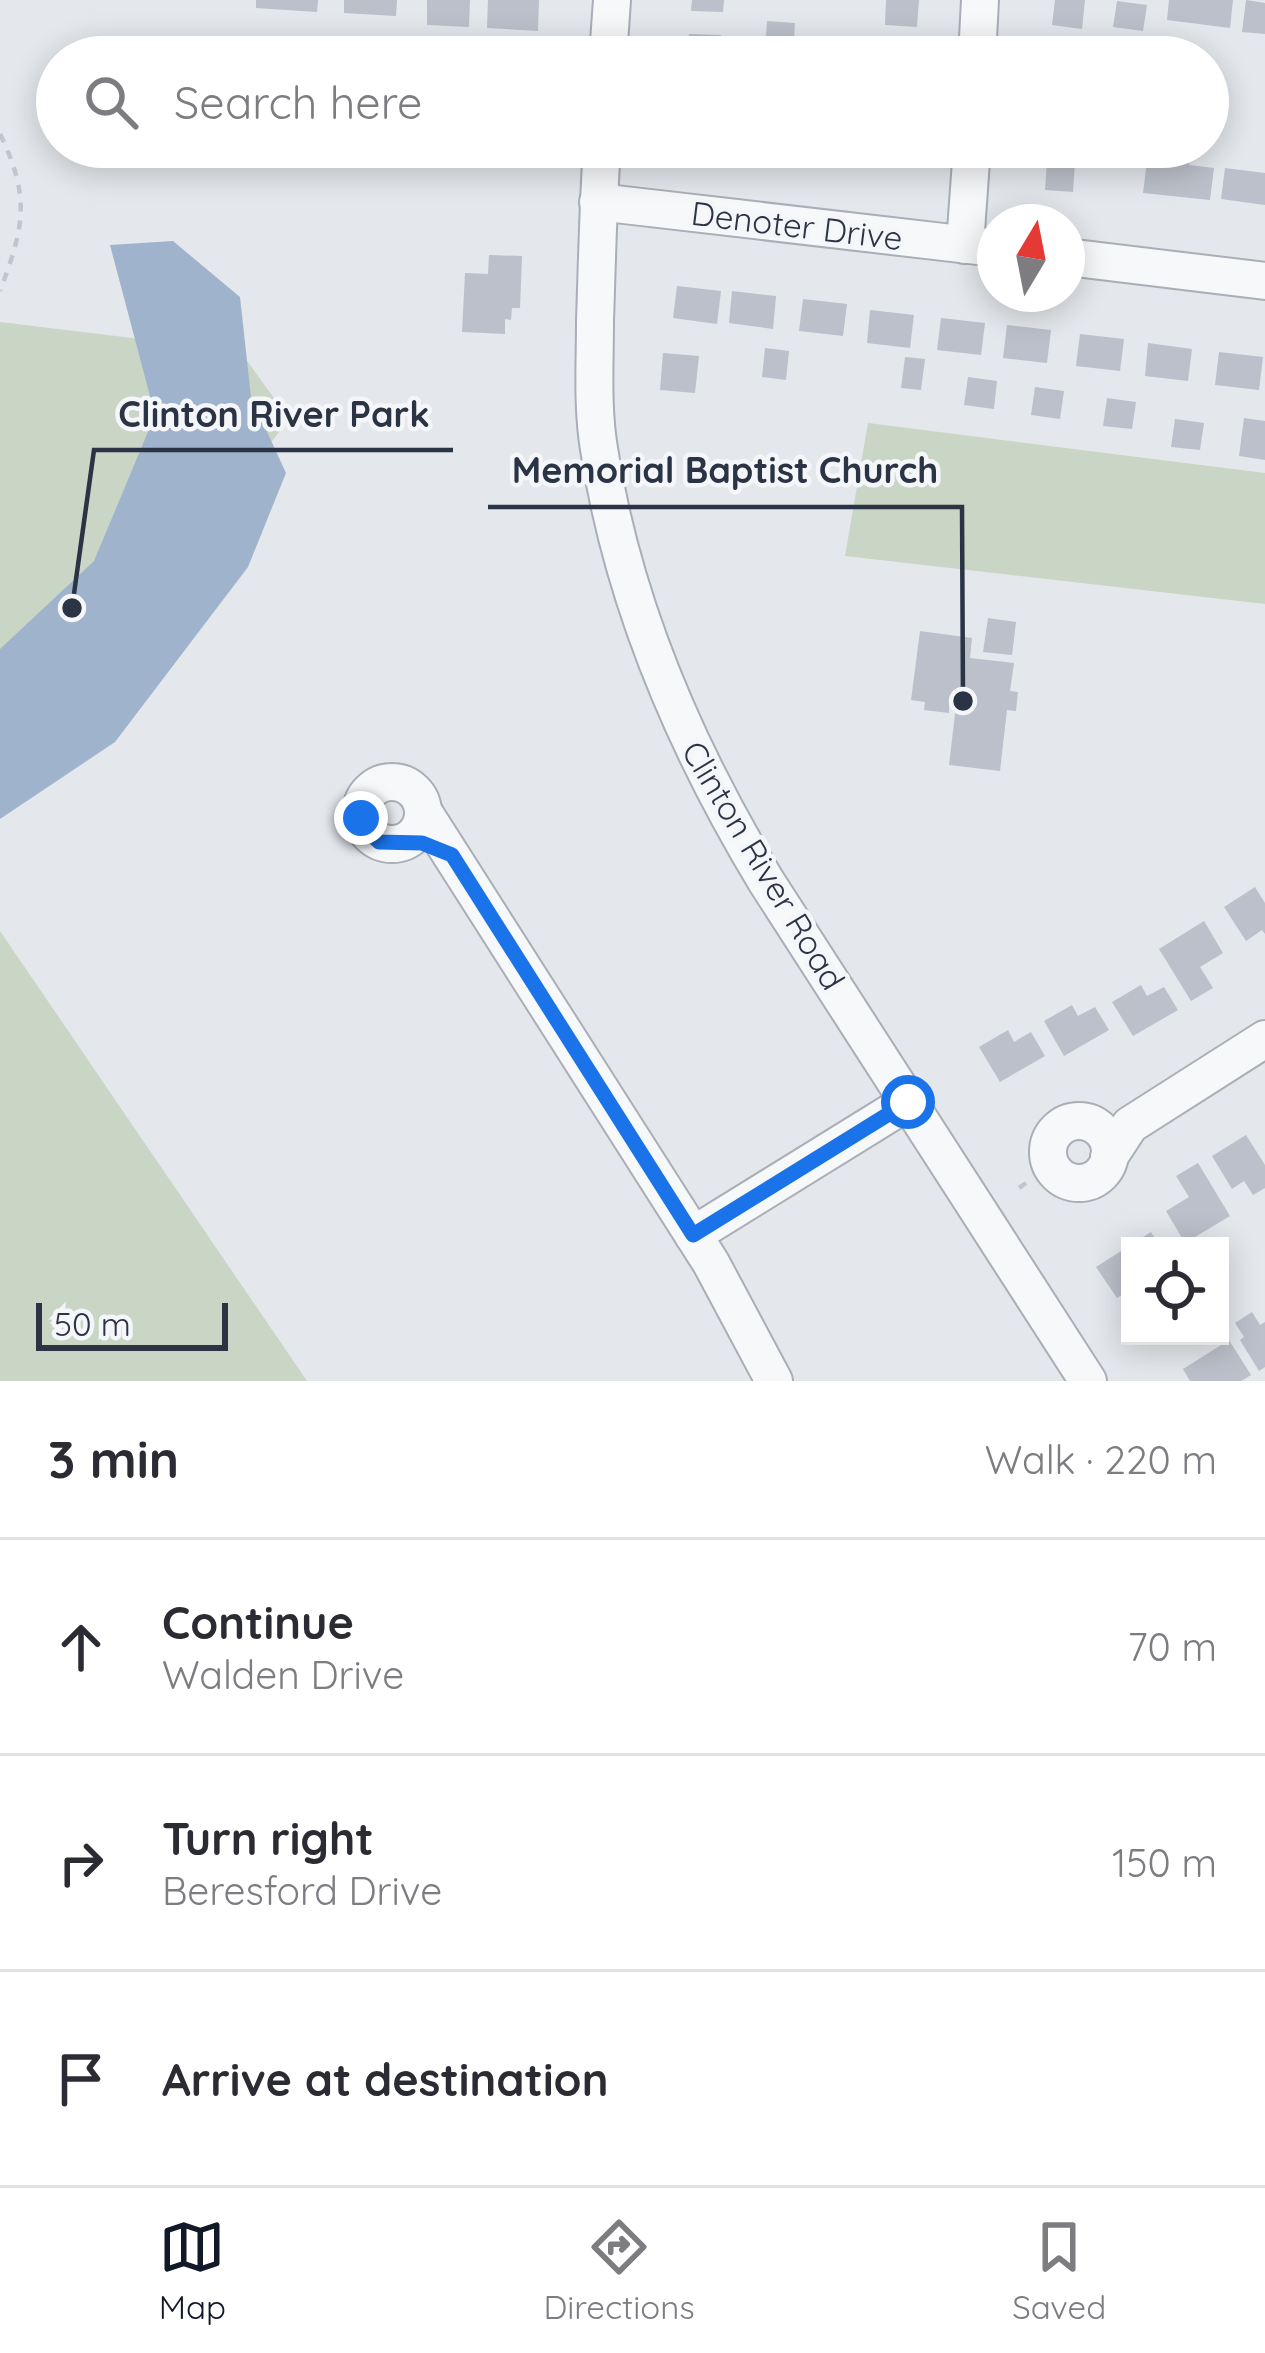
<!DOCTYPE html>
<html lang="en">
<head>
<meta charset="utf-8">
<style>
  :root { --surface:#fff; --page:#f7f7f7; --text:#2b2b33; --muted:#7c7c81; --line:#e1e1e2; --accent:#111827 }
  body { margin:0; font-family:Quicksand,sans-serif; background:var(--page); color:var(--text) }
  .controls { position:absolute; right:36px; bottom:36px; display:grid; overflow:hidden; border-radius:0px; box-shadow:0 6px 30px #0003 }
  .controls button { width:108px; height:108px; display:grid; place-items:center; padding:0; border:0; border-bottom:3px solid var(--line); background:var(--surface); color:var(--text); font:60px sans-serif }
  .compass { position:absolute; left:977px; top:204px; width:108px; height:108px; border-radius:50%; background:var(--surface); box-shadow:0 6px 30px #0003; rotate:10deg }
  .scale { position:absolute; left:36px; bottom:30px; width:192px; box-sizing:border-box; padding-left:12px; border:6px solid #2b3445; border-top:0; font-size:33px; line-height:42px; white-space:nowrap; color:#2b3445; -webkit-text-stroke:9px #f4f6f9; paint-order:stroke }
  .stop { position:absolute; width:36px; height:36px; margin:-27px; border:9px solid #1a73e8; border-radius:50%; background:#fff }
  .stop.end { background:#1a73e8; border-color:#fff; box-shadow:0 3px 12px #0008 }
  .list { margin:0; padding:0; list-style:none }
  h2 { display:flex; justify-content:space-between; align-items:center; height:156px; margin:0; padding:0 48px; font-size:51px }
  h2 small { font-size:39px; font-weight:400; color:var(--muted) }
  .list li { display:grid; grid-template-columns:78px 1fr auto; gap:36px; align-items:center; box-sizing:border-box; height:216px; padding:0 48px; border-top:3px solid var(--line) }
  .list b { display:block; font-size:45px; white-space:nowrap }
  .list p { margin:0; font-size:39px; white-space:nowrap; color:var(--muted) }
  .list em { font-size:39px; font-style:normal; color:var(--muted) }
  .icon { flex:none; width:66px; height:66px; fill:none; stroke:currentColor; stroke-width:2; stroke-linecap:round; stroke-linejoin:round }
  .map { position:relative; flex:none; width:1265px; height:1381px; overflow:hidden }
  .search { position:absolute; background:var(--surface); box-shadow:0 6px 30px #0003; left:36px; right:36px; top:36px; height:132px; display:flex; align-items:center; gap:30px; box-sizing:border-box; padding:0 42px; border-radius:66px; color:var(--muted); font-size:45px }
  .sheet { height:804px; background:var(--surface) }
  nav { display:flex; justify-content:space-around; align-items:center; box-sizing:border-box; height:168px; border-top:3px solid var(--line); background:var(--surface); font-size:33px; color:var(--muted) }
  nav a { display:grid; justify-items:center; gap:6px }
  nav .on { color:var(--accent) }
  .map>svg:first-child { display:block }
</style>
</head>
<body>
<div class="map">
<svg width="1265" height="1381" viewBox="0 0 1265 1381">
  <rect width="100%" height="100%" fill="#e4e7ec"/>
  <g fill="#c9d6c5">
    <polygon points="0,322 240,351 289,419 0,796"/>
    <polygon points="868,423 1265,473 1265,604 845,556"/>
    <polygon points="0,931 307,1381 0,1381"/>
  </g>
  <polygon fill="#9fb4cc" points="173,241 240,297 251,397 286,473 248,567 115,742 0,819 0,649 94,561 155,415 110,245"/>
  <g fill="#bbc0ca">
    <polygon points="256,0 318,0 317,12 256,8"/>
    <polygon points="344,0 397,0 396,16 344,13"/>
    <polygon points="427,0 470,0 469,27 427,25"/>
    <polygon points="488,0 539,0 538,31 487,28"/>
    <polygon points="692,0 724,0 723,12 691,11"/>
    <polygon points="886,0 919,0 917,27 885,25"/>
    <polygon points="1055,0 1085,0 1082,29 1052,25"/>
    <polygon points="1169,0 1233,0 1230,28 1167,20"/>
    <polygon points="1246,0 1265,3 1265,34 1242,32"/>
    <polygon points="1117,1 1147,5 1143,31 1113,27"/>
    <polygon points="767,21 795,23 793,54 765,52"/>
    <polygon points="689,34 721,35 720,57 688,57"/>
    <polygon points="885,36 917,37 916,57 884,57"/>
    <polygon points="1054,42 1086,44 1086,52 1110,54 1110,57 1053,57"/>
    <polygon points="859,147 908,147 907,166 858,163"/>
    <polygon points="1048,147 1102,147 1101,164 1075,162 1073,192 1045,190"/>
    <polygon points="1170,147 1191,147 1189,165 1214,168 1210,200 1143,193 1147,161 1168,164"/>
    <polygon points="1225,168 1265,173 1265,205 1221,199"/>
    <polygon points="489,255 522,256 520,308 512,308 511,320 505,319 505,334 462,332 465,273 488,274"/>
    <polygon points="677,286 721,291 717,324 673,318"/>
    <polygon points="732,291 776,296 773,329 729,323"/>
    <polygon points="803,299 847,304 843,336 799,331"/>
    <polygon points="870,310 914,315 910,348 867,343"/>
    <polygon points="941,318 985,323 981,355 937,350"/>
    <polygon points="1007,325 1051,330 1047,363 1003,358"/>
    <polygon points="1080,334 1124,339 1120,371 1076,366"/>
    <polygon points="1148,343 1192,349 1188,381 1145,376"/>
    <polygon points="765,348 789,351 786,380 762,377"/>
    <polygon points="1219,352 1263,357 1259,390 1215,385"/>
    <polygon points="663,353 699,356 695,393 660,390"/>
    <polygon points="905,357 925,359 921,390 901,388"/>
    <polygon points="968,377 997,381 994,409 964,405"/>
    <polygon points="1035,387 1064,391 1060,419 1031,415"/>
    <polygon points="1107,398 1136,402 1132,429 1103,426"/>
    <polygon points="1244,418 1265,421 1265,460 1239,456"/>
    <polygon points="1175,419 1204,423 1200,450 1171,447"/>
    <polygon points="988,618 1016,622 1012,655 983,652"/>
    <polygon points="920,631 972,638 970,658 1014,663 1010,691 1018,692 1016,711 1007,710 1000,771 949,765 956,706 949,705 949,713 924,710 925,702 911,700"/>
    <polygon points="1255,887 1265,903 1265,934 1262,930 1246,941 1224,907"/>
    <polygon points="1204,921 1223,953 1200,967 1213,988 1191,1001 1159,949"/>
    <polygon points="1141,985 1147,996 1164,987 1178,1010 1133,1036 1112,1002"/>
    <polygon points="1072,1005 1078,1016 1095,1007 1109,1030 1064,1056 1044,1021"/>
    <polygon points="1008,1030 1014,1042 1031,1032 1045,1056 1000,1082 979,1047"/>
    <polygon points="1246,1135 1265,1165 1265,1188 1253,1195 1244,1181 1232,1189 1212,1156"/>
    <polygon points="1198,1163 1230,1216 1185,1243 1166,1211 1189,1197 1176,1176"/>
    <polygon points="1151,1232 1160,1246 1130,1246 1130,1290 1117,1298 1096,1267"/>
    <polygon points="1252,1312 1260,1325 1265,1322 1265,1367 1259,1371 1240,1340 1244,1337 1235,1323"/>
    <polygon points="1229,1340 1251,1375 1241,1381 1190,1381 1183,1369"/>
  </g>
  <g fill="none" stroke-linecap="round" stroke-linejoin="round">
    <g stroke="#a9aeb7" stroke-width="40">
      <g id="minor">
        <polyline points="608,57 612,0"/>
        <polyline points="977,57 980,0"/>
        <path d="M602 147C598 205 597 263 595 321 595 363 592 407 599 449 623 604 685 747 766 881L1088 1381"/>
        <polyline points="598,202 995,248"/>
        <polyline points="965,245 972,147"/>
        <polyline points="1067,257 1265,281"/>
        <circle cx="392" cy="813" r="31"/>
        <polyline points="423,811 711,1263 774,1381"/>
        <circle cx="1079" cy="1152" r="31"/>
        <polyline points="1109,1157 1130,1125 1265,1039"/>
        <polyline points="693,1235 908,1102"/>
      </g>
    </g>
    <g stroke="#c2c5cb" stroke-width="4.5" stroke-dasharray="9 9" stroke-linecap="butt">
      <path d="M0 134C31 198 24 227 0 291"/>
      <polyline points="1019,1188 1026,1183"/>
    </g>
    <use href="#minor" stroke="#f7f8fa" stroke-width="36"/>
  </g>
  <g fill="none" stroke-linecap="round" stroke-linejoin="round">
    <polyline stroke="#1a73e8" stroke-width="15" points="361,818 364,828 379,842 422,843 452,855 693,1235 908,1102"/>
  </g>
  <g text-anchor="middle" dominant-baseline="central" stroke-width="9" stroke-linejoin="round" paint-order="stroke">
    <g font-size="33" fill="#2b3445" stroke="#f4f6f9">
      <text transform="translate(797 225) rotate(7)">Denoter Drive</text>
      <text transform="translate(764 865) rotate(59)">Clinton River Road</text>
    </g>
  </g>
  <path fill="none" stroke="#2b3445" stroke-width="4.5" d="M72 608L94 450H453M963 701L962 507H488"/>
  <g fill="#2b3445" stroke="#f4f6f9" stroke-width="4.5">
    <circle cx="72" cy="608" r="12"/>
    <circle cx="963" cy="701" r="12"/>
  </g>
  <g font-size="36" text-anchor="middle" font-weight="bold" fill="#2b3445" stroke="#f4f6f9" stroke-width="9" stroke-linejoin="round" paint-order="stroke">
    <text x="274" y="427">Clinton River Park</text>
    <text x="725" y="483">Memorial Baptist Church</text>
  </g>
</svg>
<div class="controls">
<button><svg class="icon" aria-label="locate" viewBox="0 0 24 24"><circle cx="12" cy="12" r="6"/><path d="M12 2v4M12 18v4M2 12h4M18 12h4"/></svg></button>
</div>
<svg class="compass" viewBox="-18 -18 36 36"><path d="M0-13l5 13h-10z" fill="#e53935"/><path d="M0 13l5-13h-10z" fill="#7c7c81"/></svg>
<div class="scale">50 m</div>
<div class="stop" style="left:908px;top:1102px"></div>
<div class="stop end" style="left:361px;top:818px"></div>
<div class="search"><svg class="icon" aria-label="search" viewBox="0 0 24 24"><circle cx="10" cy="10" r="6"/><path d="M15 15l6 6"/></svg>Search here</div>
</div>
<section class="sheet">
<h2>3 min<small>Walk · 220 m</small></h2>
<ul class="list">
<li><svg class="icon" aria-label="ahead" viewBox="0 0 24 24"><path d="M12 20V5M6 11l6-6 6 6"/></svg><div><b>Continue</b><p>Walden Drive</p></div><em>70 m</em></li>
<li><svg class="icon" aria-label="right" viewBox="0 0 24 24"><path d="M7 20v-9h11M14 6l5 5-5 5"/></svg><div><b>Turn right</b><p>Beresford Drive</p></div><em>150 m</em></li>
<li><svg class="icon" aria-label="arrive" viewBox="0 0 24 24"><path d="M6 21V4h12l-3 4 3 4H6"/></svg><div><b>Arrive at destination</b></div></li>
</ul>
</section>
<nav>
<a class="on"><svg class="icon" aria-label="map" viewBox="0 0 24 24"><path d="M3 6l6-2 6 2 6-2v14l-6 2-6-2-6 2zM9 4v14M15 6v14"/></svg>Map</a>
<a><svg class="icon" aria-label="directions" viewBox="0 0 24 24"><path d="M12 3l9 9-9 9-9-9zM9 14v-3h6M13 9l2 2-2 2"/></svg>Directions</a>
<a><svg class="icon" aria-label="saved" viewBox="0 0 24 24"><path d="M7 4h10v16l-5-4-5 4z"/></svg>Saved</a>
</nav>
</body>
</html>
